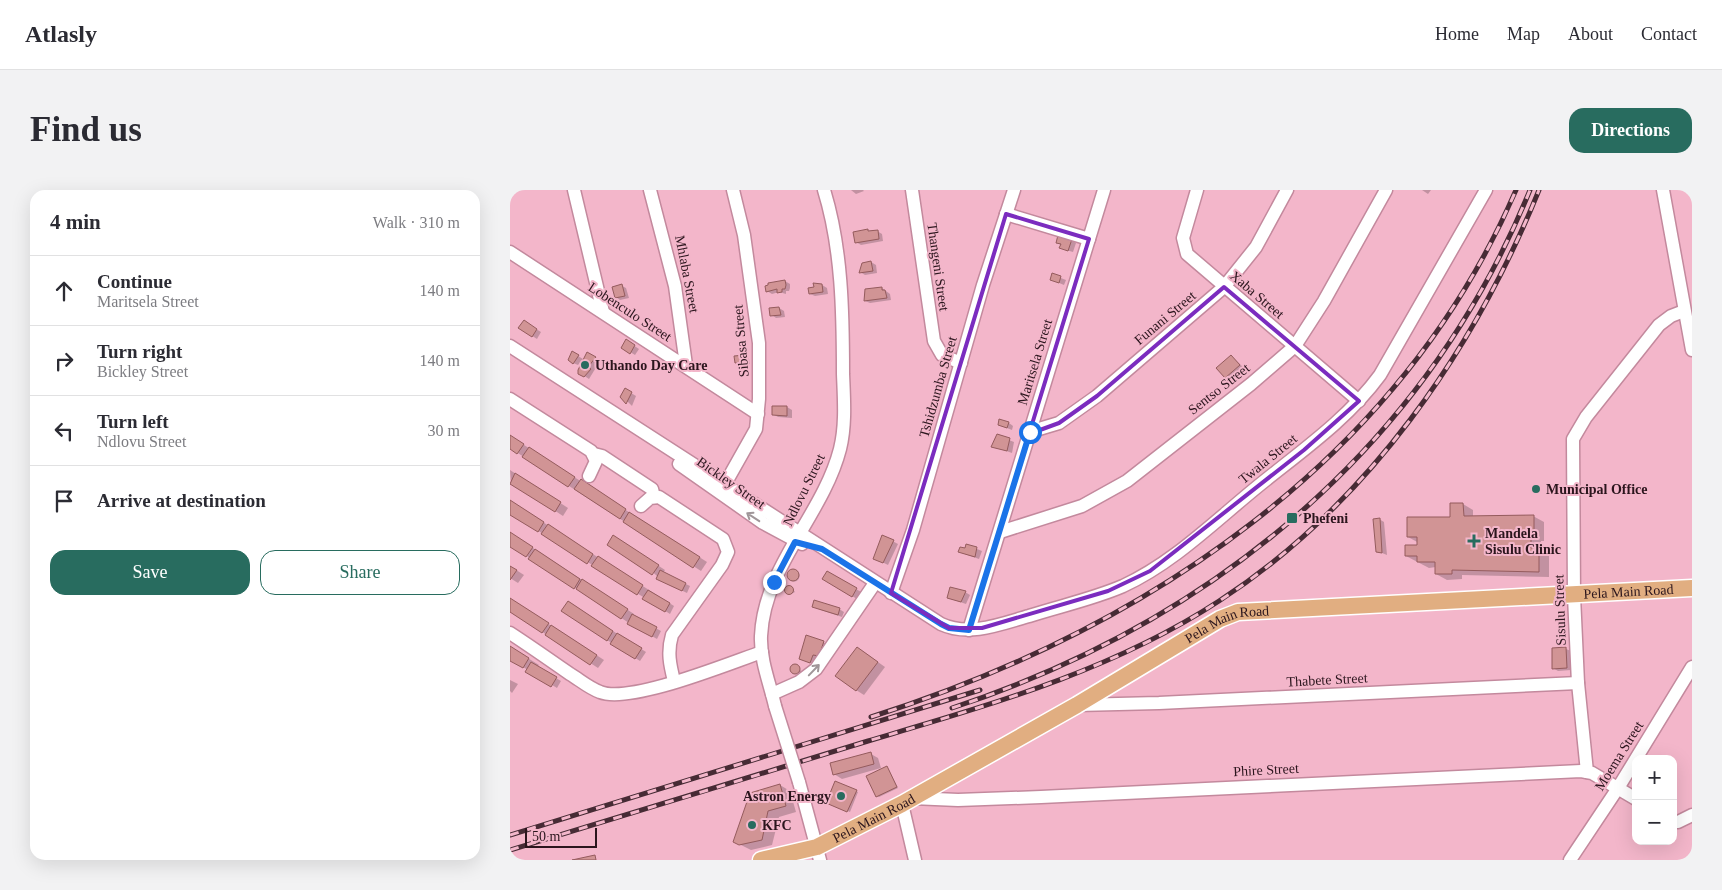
<!DOCTYPE html>
<html lang="en">
<head>
<meta charset="utf-8">
<style>
  :root { --surface:#fff; --page:#f2f2f3; --text:#2b2b33; --muted:#7c7c81; --line:#e1e1e2; --accent:#286c5f }
  body { margin:0; font-family:"Times New Roman",serif; background:var(--page); color:var(--text) }
  .controls { position:absolute; right:15px; bottom:15px; display:grid; overflow:hidden; border-radius:10px; box-shadow:0 5px 20px #0002 }
  .controls button { width:45px; height:45px; display:grid; place-items:center; padding:0; border:0; border-bottom:1px solid var(--line); background:var(--surface); color:var(--text); font:25px sans-serif }
  .scale { position:absolute; left:15px; bottom:12px; width:72px; box-sizing:border-box; padding-left:5px; border:2px solid #2b151d; border-top:0; font-size:14px; line-height:18px; white-space:nowrap; color:#2b151d; -webkit-text-stroke:4px #f3b6ca; paint-order:stroke }
  .stop { position:absolute; width:15px; height:15px; margin:-11px; border:4px solid #1a73e8; border-radius:50%; background:#fff }
  .stop.end { background:#1a73e8; border-color:#fff; box-shadow:0 1px 5px #0008 }
  .list { margin:0; padding:0; list-style:none }
  h2 { display:flex; justify-content:space-between; align-items:center; height:65px; margin:0; padding:0 20px; font-size:21px }
  h2 small { font-size:16px; font-weight:400; color:var(--muted) }
  .list li { display:grid; grid-template-columns:32px 1fr auto; gap:15px; align-items:center; box-sizing:border-box; height:70px; padding:0 20px; border-top:1px solid var(--line) }
  .list b { display:block; font-size:19px; white-space:nowrap }
  .list p { margin:0; font-size:16px; white-space:nowrap; color:var(--muted) }
  .list em { font-size:16px; font-style:normal; color:var(--muted) }
  .actions { display:flex; gap:10px; padding:15px 20px }
  .actions a { flex:1; padding:11px 0; border:1px solid var(--accent); border-radius:15px; text-align:center; font-size:18px; color:var(--accent) }
  .actions .main { background:var(--accent); color:#fff }
  .icon { flex:none; width:28px; height:28px; fill:none; stroke:currentColor; stroke-width:2; stroke-linecap:round; stroke-linejoin:round }
  .map { position:relative; flex:none; width:1182px; height:670px; overflow:hidden; border-radius:15px }
  header { display:flex; align-items:center; gap:30px; box-sizing:border-box; height:70px; padding:0 25px; background:var(--surface); border-bottom:1px solid var(--line) }
  header strong { font-size:24px }
  nav { display:flex; gap:28px; margin-inline-start:auto; font-size:18px }
  .intro { display:flex; align-items:center; justify-content:space-between; box-sizing:border-box; height:120px; padding:0 30px }
  h1 { margin:0; font-size:35px }
  .button { padding:12px 22px; border-radius:15px; background:var(--accent); color:#fff; font-size:18px; font-weight:700 }
  main { display:flex; gap:30px; padding:0 30px }
  aside { flex:1; background:var(--surface); border-radius:15px; box-shadow:0 5px 20px #0002 }
  .map>svg:first-child { display:block }
</style>
</head>
<body>
<header>
<strong>Atlasly</strong>
<nav><a>Home</a><a>Map</a><a>About</a><a>Contact</a></nav>
</header>
<div class="intro"><h1>Find us</h1><a class="button">Directions</a></div>
<main>
<aside>
<h2>4 min<small>Walk · 310 m</small></h2>
<ul class="list">
<li><svg class="icon" aria-label="ahead" viewBox="0 0 24 24"><path d="M12 20V5M6 11l6-6 6 6"/></svg><div><b>Continue</b><p>Maritsela Street</p></div><em>140 m</em></li>
<li><svg class="icon" aria-label="right" viewBox="0 0 24 24"><path d="M7 20v-9h11M14 6l5 5-5 5"/></svg><div><b>Turn right</b><p>Bickley Street</p></div><em>140 m</em></li>
<li><svg class="icon" aria-label="left" viewBox="0 0 24 24"><path d="M17 20v-9H6M10 6l-5 5 5 5"/></svg><div><b>Turn left</b><p>Ndlovu Street</p></div><em>30 m</em></li>
<li><svg class="icon" aria-label="arrive" viewBox="0 0 24 24"><path d="M6 21V4h12l-3 4 3 4H6"/></svg><div><b>Arrive at destination</b></div></li>
</ul>
<div class="actions"><a class="main">Save</a><a>Share</a></div>
</aside>
<div class="map">
<svg width="1182" height="670" viewBox="0 0 1182 670">
  <rect width="100%" height="100%" fill="#f3b6ca"/>
  <g fill="#0003">
    <polygon points="341,0 353,0 354,1 346,4"/>
    <polygon points="912,0 921,0 918,4"/>
    <polygon points="367,41 372,44 373,51 351,55 346,52"/>
    <polygon points="561,50 566,53 563,62 556,60 547,52"/>
    <polygon points="361,72 366,75 367,83 355,85 350,82"/>
    <polygon points="543,85 556,90 554,95 542,90"/>
    <polygon points="275,91 280,94 280,98 279,101 276,101 276,104 269,102 262,104 257,101"/>
    <polygon points="312,95 317,98 318,104 305,106 300,104"/>
    <polygon points="112,96 116,98 119,108 110,110 106,107"/>
    <polygon points="372,98 380,104 381,110 360,113 355,111 354,105"/>
    <polygon points="269,118 274,121 275,127 266,128 262,125"/>
    <polygon points="14,132 31,142 27,149 10,138"/>
    <polygon points="117,151 129,159 125,165 112,157"/>
    <polygon points="63,163 73,169 68,175 63,173"/>
    <polygon points="77,164 90,171 79,189 70,183"/>
    <polygon points="234,166 239,169 240,174 231,175 226,172"/>
    <polygon points="721,166 734,178 720,190 716,187"/>
    <polygon points="116,200 126,206 122,216 112,206"/>
    <polygon points="263,217 277,217 282,220 282,228 268,227 263,224"/>
    <polygon points="499,233 503,236 502,240 489,235"/>
    <polygon points="0,246 197,372 191,381 0,258"/>
    <polygon points="499,250 504,252 502,263 482,256"/>
    <polygon points="0,280 58,318 53,326 1,292"/>
    <polygon points="0,311 164,416 160,424 0,323"/>
    <polygon points="941,314 953,314 963,320 963,327 1023,326 1034,332 1034,351 1031,351 1031,360 1039,365 1039,387 952,385 952,389 937,390 926,384 926,377 919,378 896,366 909,356 909,353 898,347 941,328"/>
    <polygon points="869,329 874,332 877,365 867,361"/>
    <polygon points="0,343 124,424 123,426 151,441 147,449 119,433 0,355"/>
    <polygon points="373,346 388,354 378,375 370,371"/>
    <polygon points="111,351 155,380 153,383 180,396 177,403 152,391"/>
    <polygon points="457,355 472,361 469,369 449,362 456,360"/>
    <polygon points="0,376 14,385 8,393 0,388"/>
    <circle cx="284" cy="386" r="5.5"/>
    <polygon points="318,382 351,402 347,409 314,389"/>
    <polygon points="281,397 285,402 281,404 277,399"/>
    <polygon points="455,402 460,405 456,414 438,408"/>
    <polygon points="0,409 94,470 88,478 0,421"/>
    <polygon points="65,417 136,462 130,471 97,450"/>
    <polygon points="308,419 329,419 334,422 332,427"/>
    <polygon points="313,452 318,455 305,474 295,471"/>
    <polygon points="0,457 29,475 27,477 51,491 47,498 0,469"/>
    <polygon points="348,458 375,477 354,505 346,500"/>
    <polygon points="1056,459 1061,461 1061,480 1048,481 1043,478"/>
    <polygon points="285,475 291,481 291,483 285,483 282,478"/>
    <polygon points="0,490 8,494 2,503 0,501"/>
    <polygon points="361,564 368,568 371,578 332,589 324,584"/>
    <polygon points="377,577 388,598 369,607 367,606"/>
    <polygon points="326,592 348,602 340,622 317,612"/>
    <polygon points="270,595 280,601 286,622 269,627 262,655 241,660 225,652"/>
  </g>
  <g fill="#d19495" stroke="#945b5d">
    <polygon points="358,39 358,41 368,40 369,49 345,53 343,42"/>
    <polygon points="548,45 562,49 558,61 549,58 551,54 546,53"/>
    <polygon points="361,71 363,81 349,83 352,73"/>
    <polygon points="542,83 551,86 549,93 540,90"/>
    <polygon points="275,90 276,95 275,99 272,99 272,102 267,103 267,99 256,102 255,96 258,95 258,93"/>
    <polygon points="303,93 312,94 313,102 299,104 298,98 304,97"/>
    <polygon points="112,94 115,106 105,108 102,97"/>
    <polygon points="372,97 372,100 375,100 377,108 354,111 355,99"/>
    <polygon points="269,117 271,125 260,126 259,118"/>
    <polygon points="14,130 27,139 22,147 8,138"/>
    <polygon points="116,149 125,155 120,164 111,158"/>
    <polygon points="62,161 69,165 63,174 58,170"/>
    <polygon points="77,162 86,167 78,177 81,179 74,187 68,184 68,180"/>
    <polygon points="235,165 235,172 225,173 224,166"/>
    <polygon points="721,165 730,175 715,188 706,178"/>
    <polygon points="115,198 122,202 116,214 110,207"/>
    <polygon points="262,216 277,216 277,226 262,225"/>
    <polygon points="489,229 499,232 497,238 488,235"/>
    <polygon points="487,244 500,248 497,261 481,257"/>
    <polygon points="0,245 14,254 7,264 0,259"/>
    <polygon points="19,257 65,287 58,297 12,267"/>
    <polygon points="5,283 51,312 45,322 0,294"/>
    <polygon points="71,289 116,319 110,329 64,299"/>
    <polygon points="0,310 34,332 28,342 0,325"/>
    <polygon points="940,313 953,313 954,326 1024,325 1024,346 1021,346 1021,358 1029,357 1029,382 942,380 942,384 925,384 925,372 907,372 907,366 895,366 895,355 907,355 907,347 897,347 897,327 940,327"/>
    <polygon points="119,322 190,367 183,378 113,332"/>
    <polygon points="870,328 872,363 866,362 863,329"/>
    <polygon points="38,334 83,364 77,374 31,344"/>
    <polygon points="0,342 23,357 16,367 0,357"/>
    <polygon points="103,345 149,375 142,385 97,355"/>
    <polygon points="372,345 384,350 373,373 363,369"/>
    <polygon points="456,354 467,357 465,367 448,362 450,357 455,358"/>
    <polygon points="25,359 70,389 64,399 18,369"/>
    <polygon points="88,366 133,395 127,405 81,376"/>
    <polygon points="0,376 7,380 0,390"/>
    <circle cx="283" cy="385" r="6"/>
    <polygon points="150,380 176,393 172,401 146,389"/>
    <polygon points="317,381 347,398 342,407 312,389"/>
    <polygon points="72,389 118,419 111,429 66,399"/>
    <circle cx="279" cy="400" r="4.5"/>
    <polygon points="440,397 456,401 451,412 437,408"/>
    <polygon points="138,400 160,413 155,422 132,409"/>
    <polygon points="0,408 39,433 32,443 0,422"/>
    <polygon points="304,410 330,418 328,425 302,417"/>
    <polygon points="58,411 103,441 97,451 51,421"/>
    <polygon points="122,424 147,437 142,447 117,434"/>
    <polygon points="41,435 87,465 80,475 35,445"/>
    <polygon points="107,443 132,458 125,469 100,454"/>
    <polygon points="296,445 314,451 309,466 303,465 300,473 289,469"/>
    <polygon points="0,456 19,468 13,478 0,471"/>
    <polygon points="347,457 368,472 346,501 325,486"/>
    <polygon points="1056,457 1057,478 1042,479 1042,458"/>
    <polygon points="21,472 47,487 41,497 15,482"/>
    <circle cx="285" cy="479" r="5"/>
    <polygon points="361,562 364,574 323,585 320,573"/>
    <polygon points="377,576 387,597 366,607 356,586"/>
    <polygon points="325,591 347,600 337,622 316,613"/>
    <polygon points="270,594 276,616 258,621 252,650 229,655 223,652 240,603"/>
    <polygon points="85,665 86,670 62,670"/>
  </g>
  <g fill="none" stroke-linecap="round" stroke-linejoin="round">
    <g stroke="#c3899d" stroke-width="15">
      <g id="minor">
        <polyline points="64,0 93,122"/>
        <polyline points="140,0 165,96 176,175"/>
        <polyline points="402,0 424,151 432,165 451,173"/>
        <polyline points="687,0 673,48 677,64 849,211"/>
        <polyline points="1153,0 1182,160"/>
        <polyline points="496,24 579,49"/>
        <polyline points="0,62 248,224"/>
        <path d="M0 156 431 434C459 447 491 434 519 426 550 416 583 409 613 396 663 373 704 332 747 297 790 262 837 230 870 185L976 0"/>
        <polyline points="0,209 81,261 86,271 79,286"/>
        <polyline points="519,242 549,233 587,206 714,97 746,57 777,0"/>
        <polyline points="84,264 92,266 142,299 144,307"/>
        <polyline points="169,274 253,333 292,354"/>
        <polyline points="215,294 246,239 249,209 249,153 234,45 223,0"/>
        <path d="M131 316 140 308 149 307 213 349 218 362 212 375 162 445C157 462 160 475 164 491"/>
        <polyline points="490,342 572,316 617,291 741,194 785,156 814,111 876,0"/>
        <polyline points="381,403 403,340 473,95 504,0"/>
        <polyline points="459,440 594,0"/>
        <path d="M0 443C20 456 40 470 60 484 70 490 79 498 90 502 120 514 217 474 252 462"/>
        <polyline points="262,504 289,492 306,479 365,393"/>
        <polyline points="567,515 649,513 1068,493"/>
        <path d="M265 516C260 494 250 470 251 446 254 376 313 325 330 259 336 235 334 209 333 184 333 123 332 58 314 0"/>
        <polyline points="1077,582 1068,493 1064,406 1063,249 1076,227 1149,135 1161,126 1174,121"/>
        <polyline points="289,592 310,670"/>
        <polyline points="402,608 448,610 531,607 1071,581 1082,583 1126,609"/>
        <polyline points="392,614 405,670"/>
        <polyline points="1163,632 1168,632 1182,625"/>
        <polyline points="1060,670 1108,598 1182,477"/>
      </g>
    </g>
    <g stroke="#fff" stroke-width="19">
      <g id="major">
        <path id="s1" d="M251 670 307 657 392 614 567 515 710 429 728 422 1182 398"/>
      </g>
    </g>
    <use href="#minor" stroke="#fff" stroke-width="12"/>
    <use href="#major" stroke="#e1ae81" stroke-width="16"/>
    <g stroke="#472b35" stroke-width="5">
      <g id="rail">
        <path d="M442 518C703 432 915 257 1020 0"/>
        <path d="M361 527C635 440 889 271 1006 0"/>
        <polyline points="0,645 470,500"/>
        <path d="M0 660C119 624 238 588 358 551 479 515 602 481 709 411 857 315 964 161 1029 0"/>
      </g>
    </g>
    <use href="#rail" stroke="#f3b6ca" stroke-width="3" stroke-dasharray="9" stroke-linecap="butt"/>
    <g stroke="#c3899d" stroke-width="15" stroke-linecap="butt">
      <polyline id="minor-bridge" points="265,516 289,592"/>
    </g>
    <use href="#minor-bridge" stroke="#fff" stroke-width="12"/>
  </g>
  <defs><path id="oneway-shaft" d="M-6 0H5M1.5-3L5.5 0L1.5 3" fill="none" stroke-width="1.6" stroke-linecap="round" stroke-linejoin="round" transform="scale(1.25)"/></defs>
  <g stroke="#a09699">
    <use href="#oneway-shaft" transform="translate(243 327) rotate(-147)"/>
    <use href="#oneway-shaft" transform="translate(304 480) rotate(-46)"/>
  </g>
  <g fill="none" stroke-linecap="round" stroke-linejoin="round">
    <polyline stroke="#1a73e8" stroke-width="6" points="264,392 285,352 312,359 431,434 439,438 459,440 520,242"/>
  </g>
  <path fill="none" stroke="#7b2cbf" stroke-width="4" stroke-linejoin="round" d="M496 24 579 49 519 244 549 233 587 206 714 97 849 211 794 260 640 381 598 401 472 438H439L381 403Z"/>
  <g fill="#286c5f" stroke="#f3b6ca" stroke-width="2">
    <circle cx="75" cy="175" r="5"/>
    <circle cx="1026" cy="299" r="5"/>
    <rect x="776" y="322" width="12" height="12" rx="2.5"/>
    <path d="M961.5 343.5h5v5h5v5h-5v5h-5v-5h-5v-5h5z"/>
    <circle cx="331" cy="606" r="5"/>
    <circle cx="242" cy="635" r="5"/>
  </g>
  <g text-anchor="middle" dominant-baseline="central" stroke-width="4" stroke-linejoin="round" paint-order="stroke">
    <g font-size="14" fill="#2b151d" stroke="#f3b6ca">
      <text transform="translate(428 77) rotate(82)">Thangeni Street</text>
      <text transform="translate(177 84) rotate(79)">Mhlaba Street</text>
      <text transform="translate(747 105) rotate(40)">Xaba Street</text>
      <text transform="translate(120 122) rotate(33)">Lobenculo Street</text>
      <text transform="translate(655 128) rotate(-40)">Funani Street</text>
      <text transform="translate(231 151) rotate(-95)">Sibasa Street</text>
      <text transform="translate(525 172) rotate(-73)">Maritsela Street</text>
      <text transform="translate(428 197) rotate(-74)">Tshidzumba Street</text>
      <text transform="translate(709 199) rotate(-38)">Sentso Street</text>
      <text transform="translate(758 269) rotate(-39)">Twala Street</text>
      <text transform="translate(221 293) rotate(35)">Bickley Street</text>
      <text transform="translate(294 300) rotate(-64)">Ndlovu Street</text>
      <text stroke="none"><textPath href="#s1" startOffset="931">Pela Main Road</textPath></text>
      <text transform="translate(1050 420) rotate(-92)">Sisulu Street</text>
      <text stroke="none"><textPath href="#s1" startOffset="526">Pela Main Road</textPath></text>
      <text transform="translate(817 490) rotate(-3)">Thabete Street</text>
      <text transform="translate(1109 566) rotate(-58)">Moema Street</text>
      <text transform="translate(756 580) rotate(-3)">Phire Street</text>
      <text stroke="none"><textPath href="#s1" startOffset="121">Pela Main Road</textPath></text>
    </g>
    <g font-size="14" font-weight="bold" fill="#2b151d" stroke="#f3b6ca" text-anchor="start">
      <text x="85" y="175">Uthando Day Care</text>
      <text x="1036" y="299">Municipal Office</text>
      <text x="793" y="328">Phefeni</text>
      <text x="975" y="343">Mandela<tspan x="975" dy="16">Sisulu Clinic</tspan></text>
      <text x="321" y="606" text-anchor="end">Astron Energy</text>
      <text x="252" y="635">KFC</text>
    </g>
  </g>
</svg>
<div class="controls">
<button>+</button>
<button>−</button>
</div>
<div class="scale">50 m</div>
<div class="stop" style="left:520px;top:242px"></div>
<div class="stop end" style="left:264px;top:392px"></div>
</div>
</main>
</body>
</html>
